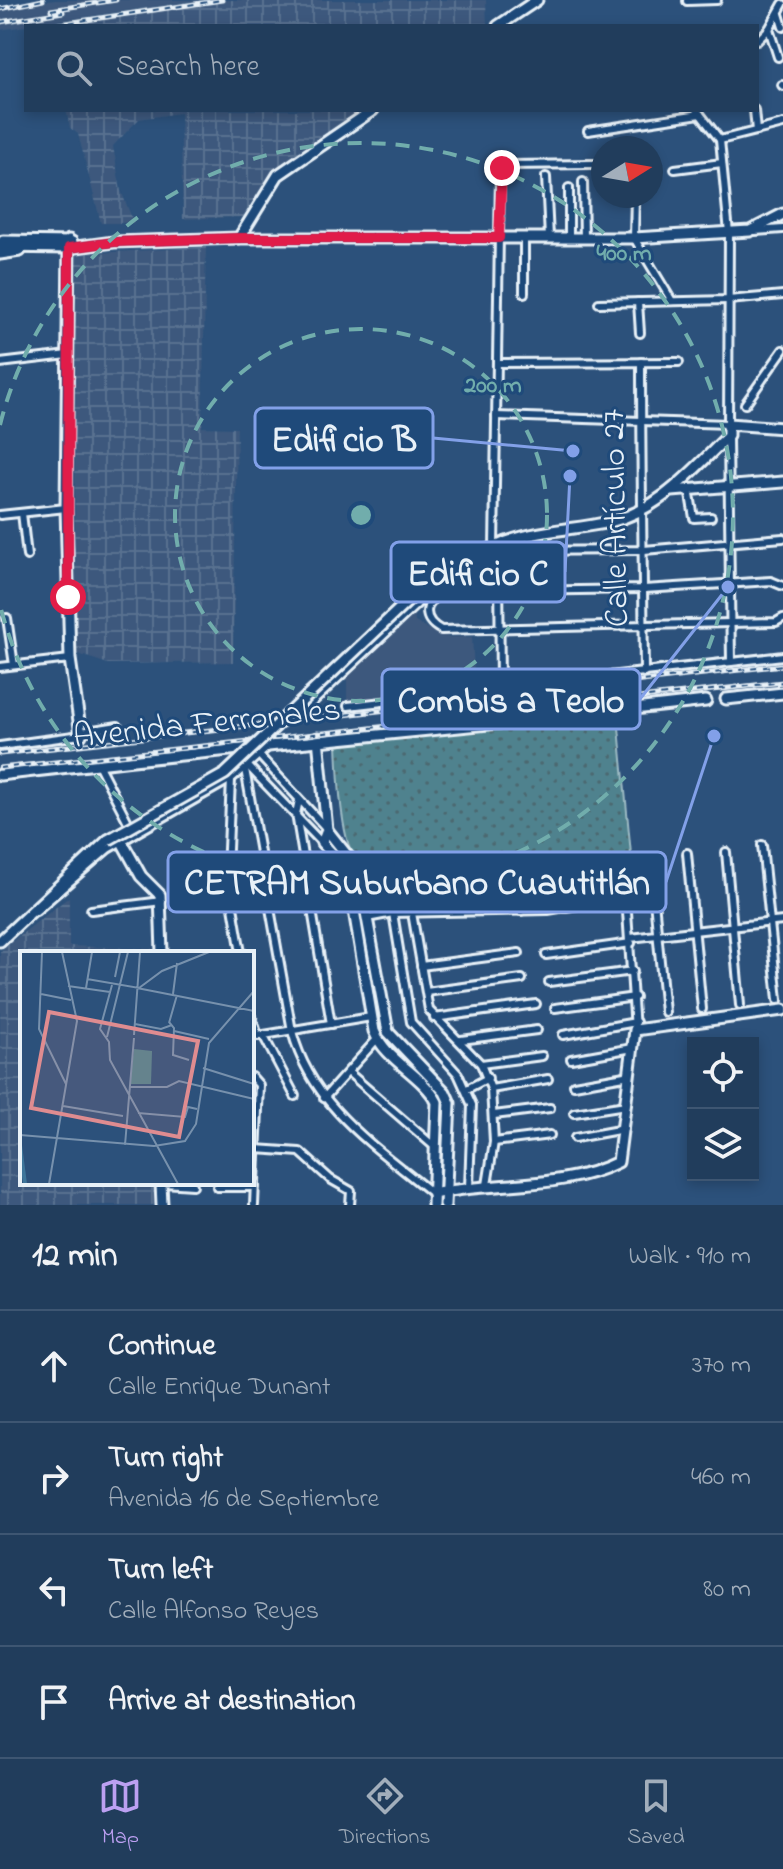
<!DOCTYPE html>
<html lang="en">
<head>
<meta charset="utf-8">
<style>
  :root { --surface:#213d5c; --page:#2d4865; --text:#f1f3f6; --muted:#a2aebb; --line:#3e5672; --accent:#bca0f2 }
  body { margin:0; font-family:"Indie Flower",sans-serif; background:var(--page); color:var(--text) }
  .controls { position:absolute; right:24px; bottom:24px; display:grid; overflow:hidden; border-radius:0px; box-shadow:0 4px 12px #0003 }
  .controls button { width:72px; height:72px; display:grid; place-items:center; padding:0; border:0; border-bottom:2px solid var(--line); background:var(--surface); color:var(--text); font:40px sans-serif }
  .compass { position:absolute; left:591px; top:136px; width:72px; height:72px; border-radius:50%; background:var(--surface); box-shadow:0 4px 12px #0003; rotate:79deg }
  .stop { position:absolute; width:24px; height:24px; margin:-18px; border:6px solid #e11d48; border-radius:50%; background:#fff }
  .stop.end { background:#e11d48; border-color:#fff; box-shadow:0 2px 8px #0008 }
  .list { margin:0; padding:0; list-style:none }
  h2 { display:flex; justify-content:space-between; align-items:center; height:104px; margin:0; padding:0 32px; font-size:34px }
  h2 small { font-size:26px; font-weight:400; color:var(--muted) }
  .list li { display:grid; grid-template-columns:52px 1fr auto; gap:24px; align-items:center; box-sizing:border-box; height:112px; padding:0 32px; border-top:2px solid var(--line) }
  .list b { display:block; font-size:30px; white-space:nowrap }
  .list p { margin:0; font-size:26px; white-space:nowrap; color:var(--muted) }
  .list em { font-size:26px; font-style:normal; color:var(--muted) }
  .icon { flex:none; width:44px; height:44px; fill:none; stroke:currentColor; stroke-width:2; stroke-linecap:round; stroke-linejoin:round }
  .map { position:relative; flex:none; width:783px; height:1205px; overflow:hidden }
  .search { position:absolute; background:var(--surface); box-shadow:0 4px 12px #0003; left:24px; right:24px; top:24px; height:88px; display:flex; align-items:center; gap:20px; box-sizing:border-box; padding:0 28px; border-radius:0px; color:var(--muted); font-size:30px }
  .sheet { height:552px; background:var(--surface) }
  nav { display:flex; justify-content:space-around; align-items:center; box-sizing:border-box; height:112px; border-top:2px solid var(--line); background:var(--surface); font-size:22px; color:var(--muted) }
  nav a { display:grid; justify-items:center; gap:4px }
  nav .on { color:var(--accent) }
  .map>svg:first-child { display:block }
</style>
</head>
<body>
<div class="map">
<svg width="783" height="1205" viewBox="0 0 783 1205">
  <defs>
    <pattern id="industrial-grid" width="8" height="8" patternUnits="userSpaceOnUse" patternTransform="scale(2)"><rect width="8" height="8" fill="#3c597d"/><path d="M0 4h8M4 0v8" fill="none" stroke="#587190"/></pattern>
    <pattern id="grass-dots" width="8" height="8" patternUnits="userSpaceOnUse" patternTransform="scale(2)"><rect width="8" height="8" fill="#50828e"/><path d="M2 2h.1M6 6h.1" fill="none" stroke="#4c686f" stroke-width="1.8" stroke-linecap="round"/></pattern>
  </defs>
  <rect width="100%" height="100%" fill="#2c517b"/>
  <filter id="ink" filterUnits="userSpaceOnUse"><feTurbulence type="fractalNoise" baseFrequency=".0125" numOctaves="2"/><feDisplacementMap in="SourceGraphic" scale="16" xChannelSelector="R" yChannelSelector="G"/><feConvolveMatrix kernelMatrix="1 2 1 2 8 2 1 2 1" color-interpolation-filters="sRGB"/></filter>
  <g filter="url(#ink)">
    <g fill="#3c597d">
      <polygon points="55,0 198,0 0,30 0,7"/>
      <polygon points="414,613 415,622 436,633 449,637 472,637 475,687 347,702 347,675"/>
    </g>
    <g fill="url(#industrial-grid)">
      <polygon points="198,0 486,0 487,26 61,26 61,21"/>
      <polygon points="66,110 361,110 270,174 243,217 183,219 180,113 139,119 113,146 121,191 134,223 101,223 78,134 70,128"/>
      <polygon points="206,247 202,427 237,428 233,662 108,664 75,653 74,254"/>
      <polygon points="69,897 69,946 157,949 157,953 22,953 22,1183 155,1183 157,1205 0,1205 0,951"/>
    </g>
    <path fill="url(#grass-dots)" stroke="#9cbac3" stroke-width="2" d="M618 717 632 865 509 880 398 875 370 905C366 884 360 869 351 851 340 826 338 770 337 743Z"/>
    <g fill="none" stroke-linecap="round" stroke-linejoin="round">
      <g stroke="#e8f1f8" stroke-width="12">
        <g id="street">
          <polyline points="687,1 717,0"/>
          <polyline points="779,14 783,27"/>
          <polyline points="769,29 778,57"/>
          <polyline points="757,41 769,29 783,4"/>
          <polyline points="782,85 783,86"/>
          <polyline points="754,110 756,131"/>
          <polyline points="588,131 700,114"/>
          <polyline points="720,140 783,124"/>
          <polyline points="675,169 722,163"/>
          <polyline points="546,177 549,238"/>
          <polyline points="583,182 584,239"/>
          <polyline points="635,196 634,238 672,301"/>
          <polyline points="755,231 783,229"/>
          <polyline points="569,239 569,188"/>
          <polyline points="524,293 524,238"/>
          <polyline points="638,302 640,333"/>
          <polyline points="599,303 728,300 783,295"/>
          <path d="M641 362C641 466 643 569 644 673"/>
          <polyline points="0,363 68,355"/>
          <polyline points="497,363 679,362"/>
          <polyline points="745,404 783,350"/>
          <polyline points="496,416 728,424 729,233 720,140 697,110"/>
          <polyline points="728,437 731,662"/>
          <polyline points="689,489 694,518 711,517"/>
          <polyline points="22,513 27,556"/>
          <polyline points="0,515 66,508"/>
          <polyline points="494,547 500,173 506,165 594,164"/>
          <path d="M783 586 771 581 644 589 445 592C424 600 420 619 441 630L776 622 783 618"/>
          <polyline points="7,618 14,665"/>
          <polyline points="0,667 70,659"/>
          <polyline points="500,689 499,563 509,551 644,550 783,538"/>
          <polyline points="348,706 783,656"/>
          <polyline points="299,715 417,604 420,594"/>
          <polyline points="81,732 118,726"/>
          <polyline points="0,746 81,735"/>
          <polyline points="257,753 325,827"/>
          <polyline points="98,764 127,820"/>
          <polyline points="246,764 322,843"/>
          <path d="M245 769 292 1031C311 1106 376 1147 433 1194"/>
          <polyline points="231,779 227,872 241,953"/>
          <polyline points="299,800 296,814 331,1024"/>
          <polyline points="762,845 778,1000"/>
          <polyline points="726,852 740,1005"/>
          <polyline points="687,853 702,1009"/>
          <polyline points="650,860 665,1012"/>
          <polyline points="520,883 521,911"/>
          <polyline points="441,885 520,883 631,869"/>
          <polyline points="229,886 266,878"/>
          <polyline points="91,910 162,901"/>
          <polyline points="36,911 108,849 231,779 267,748"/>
          <polyline points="393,913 411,1022 458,1074 472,1105 469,1187"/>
          <polyline points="412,913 429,1010 481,1064 491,1089 494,1142 487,1185"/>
          <polyline points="367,918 393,913 548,910 626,897 635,1030"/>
          <polyline points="630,938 783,921"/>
          <polyline points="546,955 631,943"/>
          <polyline points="421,966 519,953"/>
          <polyline points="549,982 633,971"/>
          <polyline points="426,992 522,979"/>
          <polyline points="555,1008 635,997"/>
          <polyline points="252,1018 258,1036 371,1017"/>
          <polyline points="434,1018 536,1004"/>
          <polyline points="263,1035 295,1096"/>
          <polyline points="563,1035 636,1022"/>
          <polyline points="461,1040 537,1030"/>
          <polyline points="571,1059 633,1048"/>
          <polyline points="481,1064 542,1056"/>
          <polyline points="348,1072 436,1148"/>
          <polyline points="252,1077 259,1085 254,1205"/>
          <polyline points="574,1085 630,1075"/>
          <polyline points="467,1089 488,1078"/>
          <polyline points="491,1089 548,1079"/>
          <polyline points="324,1098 378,1038"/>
          <polyline points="574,1113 626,1105"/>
          <polyline points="494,1115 550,1108"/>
          <polyline points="575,1138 624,1129"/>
          <polyline points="494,1142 550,1135"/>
          <polyline points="256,1149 300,1152 330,1179 351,1191 350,1205"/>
          <polyline points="164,1183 193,1185"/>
          <polyline points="217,1187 255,1187"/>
        </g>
      </g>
      <g stroke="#e8f1f8" stroke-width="15">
        <g id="secondary">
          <polyline points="498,26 537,0"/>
          <polyline points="239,238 278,175 373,110"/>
          <polyline points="69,240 66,508 70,659 81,735"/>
          <polyline points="3,241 72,242"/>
          <polyline points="0,247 69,248 114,242 239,238 634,238 750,231 783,214"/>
          <polyline points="0,254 20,251"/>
          <polyline points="672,491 783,482"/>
          <path d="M410 599C439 583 465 560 495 547 532 529 570 531 609 522 659 511 693 470 728 436V424L783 428"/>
          <polyline points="726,699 783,693"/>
          <path d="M318 738 327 830 322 843 340 862 349 880 374 1031C386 1061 422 1074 437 1102L433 1205"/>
          <path d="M0 775C235 747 471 728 706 701"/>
          <polyline points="327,830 358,869 388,1032 445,1092 450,1103 445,1205"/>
          <polyline points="121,840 141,876 160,895 162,953"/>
          <polyline points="0,941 108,840"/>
          <polyline points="161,1183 162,1205"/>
          <path d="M433 1194C492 1181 563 1190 618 1162L635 1030 783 1010"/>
        </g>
      </g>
      <use href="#street" stroke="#1f4a7a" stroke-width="6"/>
      <use href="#secondary" stroke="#1f4a7a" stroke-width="9"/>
      <g stroke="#e8f1f8" stroke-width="5">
        <g id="rail">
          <polyline points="0,9 43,0"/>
          <polyline points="51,10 116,0"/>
          <polyline points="0,22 63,12"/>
          <polyline points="46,26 222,0"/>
          <polyline points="469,711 541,709 783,682"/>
          <polyline points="0,754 783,665"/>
          <polyline points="0,768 481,716"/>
        </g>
      </g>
      <use href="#rail" stroke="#1f4a7a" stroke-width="2" stroke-dasharray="6" stroke-linecap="butt"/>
      <g stroke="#e8f1f8" stroke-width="15" stroke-linecap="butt">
        <polyline id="secondary-bridge" points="108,840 225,774 410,599"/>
      </g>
      <use href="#secondary-bridge" stroke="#1f4a7a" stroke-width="9"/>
    </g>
  </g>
  <g fill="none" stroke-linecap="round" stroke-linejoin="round" filter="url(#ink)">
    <polyline stroke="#e11d48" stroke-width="10" points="68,597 69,248 114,242 239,238 499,238 502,168"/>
  </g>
  <g fill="none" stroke="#71adac" stroke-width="4" stroke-dasharray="14 10">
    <circle cx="361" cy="515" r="186"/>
    <path d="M0 425A372 372 0 1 1 0 605"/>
  </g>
  <g text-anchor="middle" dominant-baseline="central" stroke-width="6" stroke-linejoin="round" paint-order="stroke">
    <g font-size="34" fill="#e8f1f8" stroke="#1f4a7a">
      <text transform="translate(617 518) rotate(-91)">Calle Artículo 27</text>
      <text transform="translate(207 725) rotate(-6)">Avenida Ferronales</text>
    </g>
  </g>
  <g transform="translate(20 951)">
    <rect width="234" height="234" fill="#2c517b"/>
    <path d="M114 98 132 100 131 133H110Z" fill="#50828e"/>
    <path fill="none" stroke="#3e759a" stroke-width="4" d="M0 194 5 233"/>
    <path fill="none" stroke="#7791ad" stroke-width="2" d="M22 1 19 78 46 133M95 26 100 1M67 28 119 37 142 20 189 1M92 34 80 78 89 91 90 109 158 233M48 35 90 41M66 37 72 1M117 37 234 60M21 43 51 49M153 43 157 12M149 71 154 77 153 104 169 109M149 72 157 44M115 73 141 78 152 74M154 80 189 88M114 84 120 1M87 86 108 1M183 117 234 133M110 136H147L159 130 234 148M43 155 103 165M118 162 165 166 168 156 177 158M0 184 134 195 165 190 176 173 189 92 234 40M105 194 114 87M29 233 57 70 42 1"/>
    <path fill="#df8c90" fill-opacity="0.15" stroke="#df8c90" stroke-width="4" d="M29 61 178 90 159 186 11 157Z"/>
    <rect width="234" height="234" fill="none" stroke="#e8f1f8" stroke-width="4"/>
  </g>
  <circle cx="361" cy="515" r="12" fill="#71adac" stroke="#1f4a7a" stroke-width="4"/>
  <g font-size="24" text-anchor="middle" font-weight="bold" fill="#71adac" stroke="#1f4a7a" stroke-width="6" stroke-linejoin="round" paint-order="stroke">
    <text x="624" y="260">400 m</text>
    <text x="493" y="392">200 m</text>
  </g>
  <path fill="none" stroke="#82a0e8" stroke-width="3" d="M573 451L433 438M570 476L565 572M728 587L640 699M714 736L666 882"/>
  <g fill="#82a0e8" stroke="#1f4a7a" stroke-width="3">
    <circle cx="573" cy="451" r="8"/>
    <circle cx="570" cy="476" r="8"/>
    <circle cx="728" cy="587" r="8"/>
    <circle cx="714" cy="736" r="8"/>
  </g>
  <g fill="#1f4a7a" stroke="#82a0e8" stroke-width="3">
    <rect x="255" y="408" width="178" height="60" rx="8"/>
    <rect x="391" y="542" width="174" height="60" rx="8"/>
    <rect x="382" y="669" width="258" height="60" rx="8"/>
    <rect x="168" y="852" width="498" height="60" rx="8"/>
  </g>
  <g font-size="36" text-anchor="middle" font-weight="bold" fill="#e8f1f8">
    <text x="344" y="451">Edificio B</text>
    <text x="478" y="585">Edificio C</text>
    <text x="511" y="712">Combis a Teolo</text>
    <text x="417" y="894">CETRAM Suburbano Cuautitlán</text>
  </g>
</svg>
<div class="controls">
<button><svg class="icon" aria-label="locate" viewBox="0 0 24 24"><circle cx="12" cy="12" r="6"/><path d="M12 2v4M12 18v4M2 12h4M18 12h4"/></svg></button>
<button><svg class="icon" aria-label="layers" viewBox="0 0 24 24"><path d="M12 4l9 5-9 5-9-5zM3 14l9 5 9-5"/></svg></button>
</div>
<svg class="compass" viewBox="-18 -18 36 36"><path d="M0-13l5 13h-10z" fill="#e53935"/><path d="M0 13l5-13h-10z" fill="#a2aebb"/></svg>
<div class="stop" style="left:68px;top:597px"></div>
<div class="stop end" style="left:502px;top:168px"></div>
<div class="search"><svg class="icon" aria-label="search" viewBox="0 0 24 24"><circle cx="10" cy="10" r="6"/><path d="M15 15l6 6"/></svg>Search here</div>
</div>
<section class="sheet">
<h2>12 min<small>Walk · 910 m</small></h2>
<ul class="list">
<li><svg class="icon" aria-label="ahead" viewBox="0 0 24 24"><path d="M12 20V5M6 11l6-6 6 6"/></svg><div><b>Continue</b><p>Calle Enrique Dunant</p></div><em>370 m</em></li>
<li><svg class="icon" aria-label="right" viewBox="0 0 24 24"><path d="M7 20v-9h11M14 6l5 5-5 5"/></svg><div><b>Turn right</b><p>Avenida 16 de Septiembre</p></div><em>460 m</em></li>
<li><svg class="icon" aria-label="left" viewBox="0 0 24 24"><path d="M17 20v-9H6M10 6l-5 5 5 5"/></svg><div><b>Turn left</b><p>Calle Alfonso Reyes</p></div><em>80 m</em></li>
<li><svg class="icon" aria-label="arrive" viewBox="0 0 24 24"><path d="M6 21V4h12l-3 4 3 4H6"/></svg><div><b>Arrive at destination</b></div></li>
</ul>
</section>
<nav>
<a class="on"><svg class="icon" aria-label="map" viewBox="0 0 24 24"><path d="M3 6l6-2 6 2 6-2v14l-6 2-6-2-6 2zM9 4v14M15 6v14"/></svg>Map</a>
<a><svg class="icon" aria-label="directions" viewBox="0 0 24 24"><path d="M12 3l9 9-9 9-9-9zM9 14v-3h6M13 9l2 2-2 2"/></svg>Directions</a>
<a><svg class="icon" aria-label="saved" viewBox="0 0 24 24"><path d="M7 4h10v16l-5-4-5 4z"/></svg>Saved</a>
</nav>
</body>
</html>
